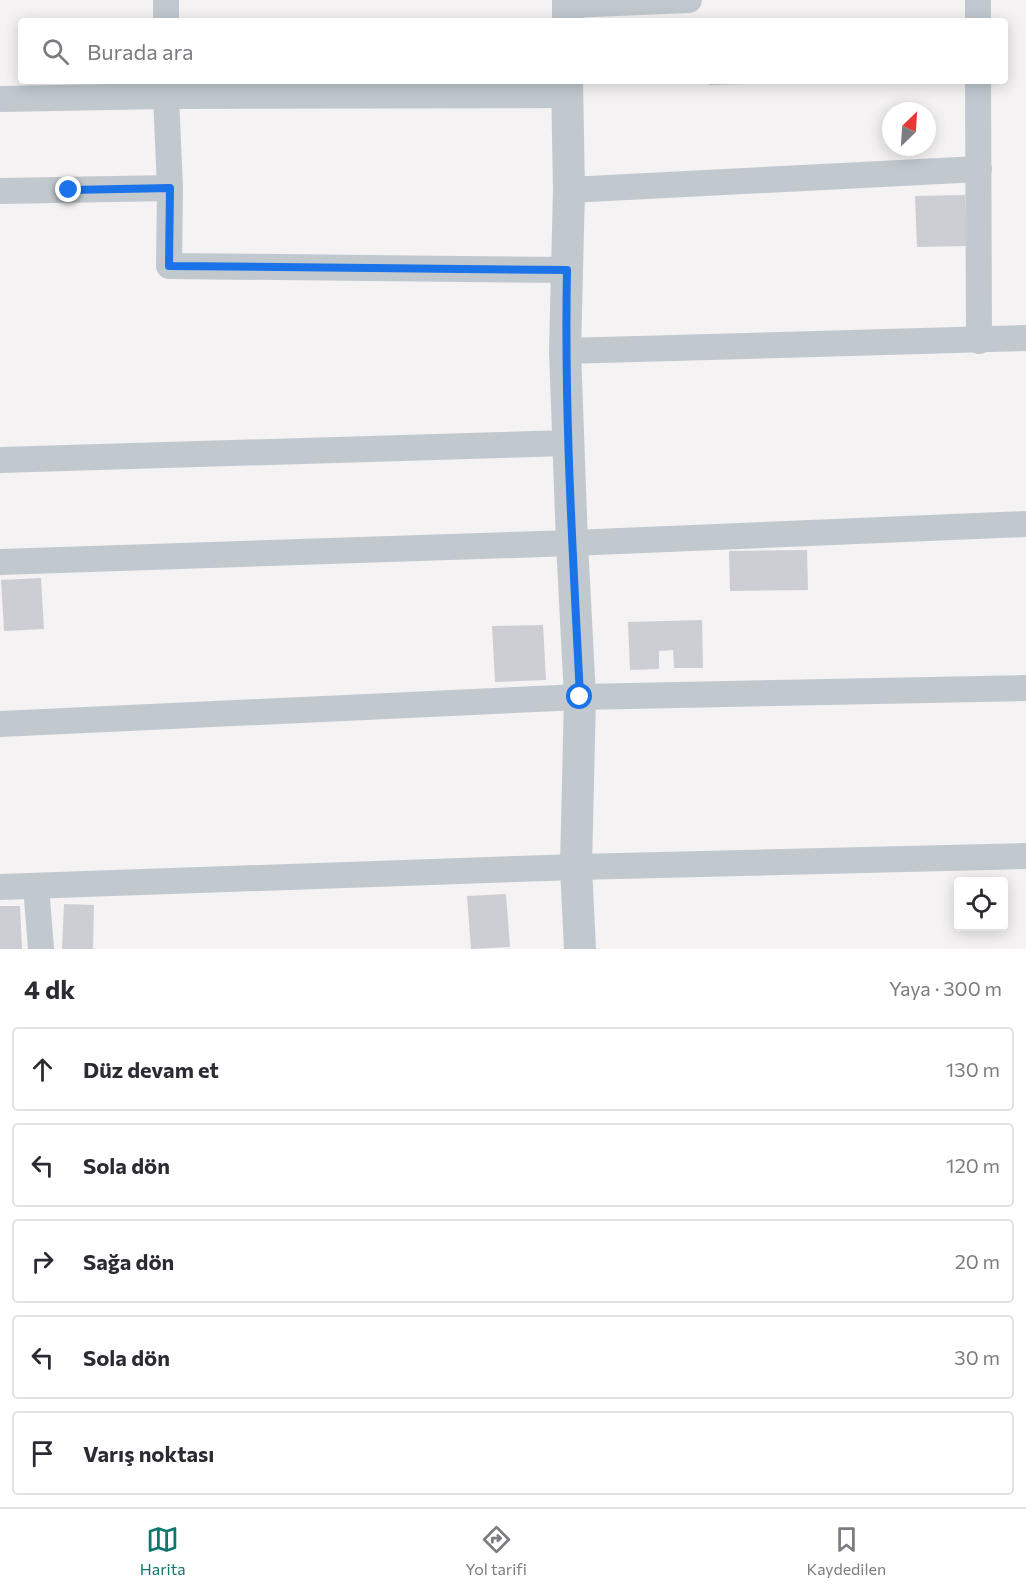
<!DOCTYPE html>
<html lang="tr">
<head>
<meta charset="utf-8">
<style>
  :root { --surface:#fff; --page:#f7f7f7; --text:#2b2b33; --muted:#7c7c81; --line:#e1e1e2; --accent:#0f766e }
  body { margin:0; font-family:Commissioner,sans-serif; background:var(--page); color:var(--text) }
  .controls { position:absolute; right:18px; bottom:18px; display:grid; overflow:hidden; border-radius:6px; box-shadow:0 3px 15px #0003 }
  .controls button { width:54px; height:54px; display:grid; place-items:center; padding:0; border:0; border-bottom:2px solid var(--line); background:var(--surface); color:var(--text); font:30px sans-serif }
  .compass { position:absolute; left:882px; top:102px; width:54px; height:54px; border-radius:50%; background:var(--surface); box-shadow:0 3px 15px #0003; rotate:25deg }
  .stop { position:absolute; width:18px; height:18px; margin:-14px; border:4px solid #1a73e8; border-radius:50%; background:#fff }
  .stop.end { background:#1a73e8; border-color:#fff; box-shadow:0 2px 6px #0008 }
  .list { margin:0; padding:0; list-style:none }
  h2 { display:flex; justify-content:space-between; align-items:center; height:78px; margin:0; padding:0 24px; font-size:26px }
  h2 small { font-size:20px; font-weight:400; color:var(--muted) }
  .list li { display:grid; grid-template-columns:39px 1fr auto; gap:18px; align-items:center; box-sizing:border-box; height:84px; margin:0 12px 12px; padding:0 12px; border:2px solid var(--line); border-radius:6px }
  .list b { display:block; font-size:22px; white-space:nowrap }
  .list em { font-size:20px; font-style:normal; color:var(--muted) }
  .icon { flex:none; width:33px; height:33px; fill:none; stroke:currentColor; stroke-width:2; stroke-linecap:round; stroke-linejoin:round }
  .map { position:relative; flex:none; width:1026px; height:949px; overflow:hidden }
  .search { position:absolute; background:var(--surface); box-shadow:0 3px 15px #0003; left:18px; right:18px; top:18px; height:66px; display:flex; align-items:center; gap:15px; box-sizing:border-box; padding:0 21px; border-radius:6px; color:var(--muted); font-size:22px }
  .sheet { height:558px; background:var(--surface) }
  nav { display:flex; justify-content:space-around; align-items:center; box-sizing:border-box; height:84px; border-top:2px solid var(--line); background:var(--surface); font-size:16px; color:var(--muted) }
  nav a { display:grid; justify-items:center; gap:3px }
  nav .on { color:var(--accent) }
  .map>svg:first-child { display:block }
</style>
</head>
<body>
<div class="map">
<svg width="1026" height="949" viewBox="0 0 1026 949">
  <rect width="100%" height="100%" fill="#f4f2f2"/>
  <g fill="#cdced4">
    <polygon points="743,18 744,21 711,21 711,19"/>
    <polygon points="709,81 745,81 745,84 709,85"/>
    <polygon points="965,195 967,246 917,247 915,196"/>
    <polygon points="807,550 808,590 730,591 729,551"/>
    <polygon points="41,578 44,629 4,631 1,580"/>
    <polygon points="702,620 703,668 674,668 673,650 659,651 659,669 630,670 628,622"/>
    <polygon points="543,625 546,680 495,682 492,626"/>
    <polygon points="506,894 510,947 471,949 467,896"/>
    <polygon points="64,904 94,905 93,949 62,949"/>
    <polygon points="0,906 20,906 22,949 0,949"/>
  </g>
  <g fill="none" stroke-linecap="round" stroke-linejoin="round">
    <g stroke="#c1c9cf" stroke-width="26">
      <polyline points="978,0 978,21"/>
      <polyline points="568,5 689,0"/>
      <polyline points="166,21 166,0"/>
      <polyline points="978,81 979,341"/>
      <polyline points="0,99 166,96 166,81"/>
      <polyline points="170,188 169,266 567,270"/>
      <polyline points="569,190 979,169"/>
      <polyline points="0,191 170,188 166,96 567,95"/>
      <polyline points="565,351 1026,338"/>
      <polyline points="0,460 569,443"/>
      <polyline points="0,562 572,543 1026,524"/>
      <polyline points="0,724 580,697 1026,688"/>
      <polyline points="36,886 41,949"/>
      <polyline points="0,887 576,867 1026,856"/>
    </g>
    <g stroke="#c1c9cf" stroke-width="32">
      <polyline points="568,0 568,21"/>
      <polyline points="567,81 569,190 565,351 572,543 580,697 576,867 580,949"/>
    </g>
  </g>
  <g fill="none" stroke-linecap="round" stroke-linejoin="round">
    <path stroke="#1a73e8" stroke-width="8" d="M69 190 170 188 169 266 567 270C564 412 573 555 580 697"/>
  </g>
</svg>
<div class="controls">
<button><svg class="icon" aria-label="locate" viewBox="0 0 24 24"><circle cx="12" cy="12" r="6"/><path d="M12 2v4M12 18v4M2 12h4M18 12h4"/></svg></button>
</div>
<svg class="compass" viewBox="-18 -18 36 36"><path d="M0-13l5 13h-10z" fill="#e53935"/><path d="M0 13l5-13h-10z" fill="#7c7c81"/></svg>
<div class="stop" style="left:580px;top:697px"></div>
<div class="stop end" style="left:69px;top:190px"></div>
<div class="search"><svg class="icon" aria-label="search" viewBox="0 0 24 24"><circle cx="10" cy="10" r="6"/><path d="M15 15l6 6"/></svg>Burada ara</div>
</div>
<section class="sheet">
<h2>4 dk<small>Yaya · 300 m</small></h2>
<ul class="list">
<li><svg class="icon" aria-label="ahead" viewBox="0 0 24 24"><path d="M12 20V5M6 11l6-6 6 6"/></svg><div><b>Düz devam et</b></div><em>130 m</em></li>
<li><svg class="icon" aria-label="left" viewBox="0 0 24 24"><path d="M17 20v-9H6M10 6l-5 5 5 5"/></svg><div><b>Sola dön</b></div><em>120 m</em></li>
<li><svg class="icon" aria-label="right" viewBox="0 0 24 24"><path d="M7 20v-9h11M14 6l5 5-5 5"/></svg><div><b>Sağa dön</b></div><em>20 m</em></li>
<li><svg class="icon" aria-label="left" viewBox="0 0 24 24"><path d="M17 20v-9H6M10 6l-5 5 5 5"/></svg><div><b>Sola dön</b></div><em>30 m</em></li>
<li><svg class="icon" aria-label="arrive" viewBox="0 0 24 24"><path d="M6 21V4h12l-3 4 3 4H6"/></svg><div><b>Varış noktası</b></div></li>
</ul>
</section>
<nav>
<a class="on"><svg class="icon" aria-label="map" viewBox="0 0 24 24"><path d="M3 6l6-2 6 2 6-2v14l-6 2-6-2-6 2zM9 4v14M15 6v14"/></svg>Harita</a>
<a><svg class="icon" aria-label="directions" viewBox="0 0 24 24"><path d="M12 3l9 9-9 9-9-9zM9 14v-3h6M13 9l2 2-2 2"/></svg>Yol tarifi</a>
<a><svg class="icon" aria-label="saved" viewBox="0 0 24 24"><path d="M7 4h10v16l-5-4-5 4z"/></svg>Kaydedilen</a>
</nav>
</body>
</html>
